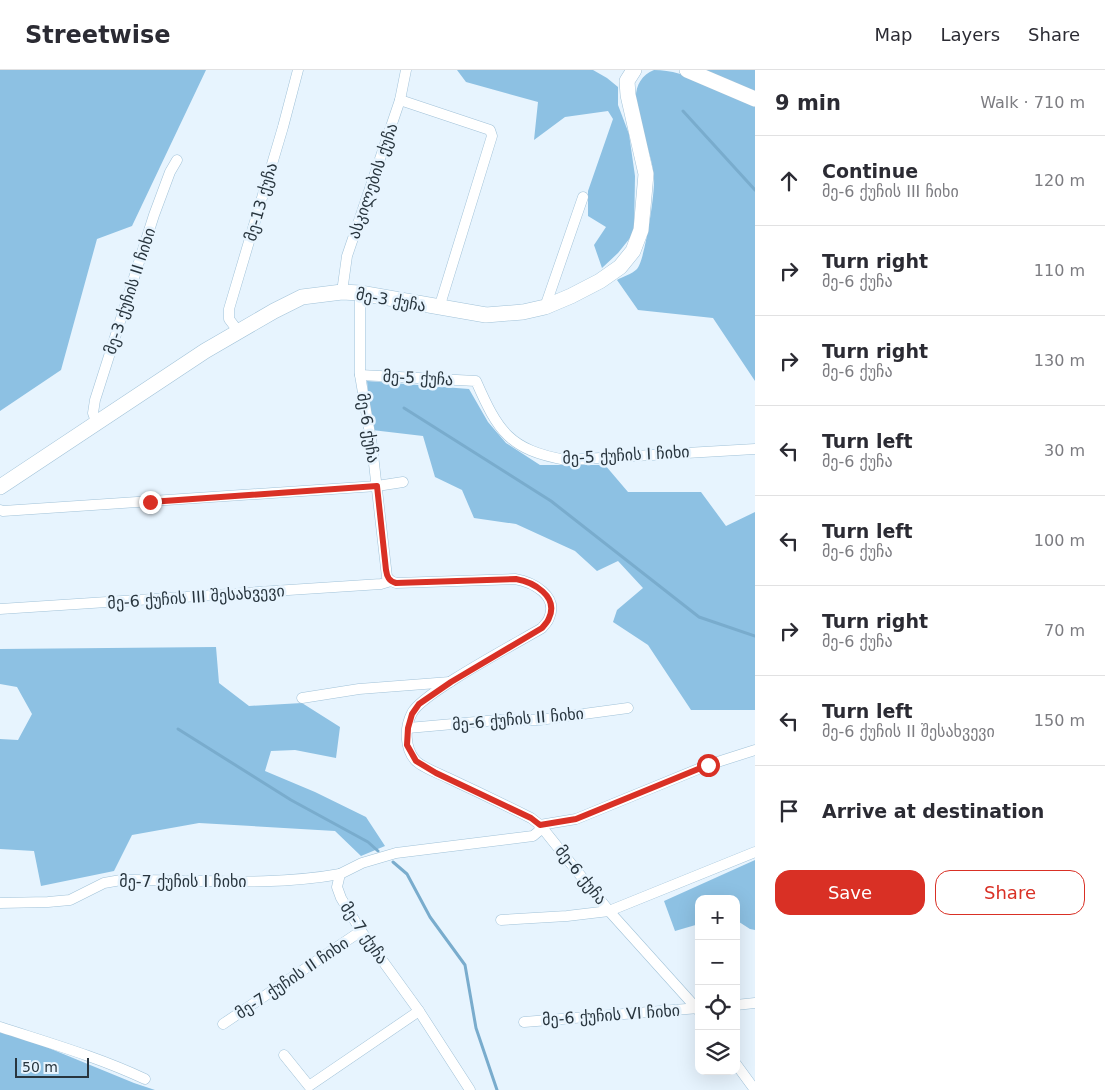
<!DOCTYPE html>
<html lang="en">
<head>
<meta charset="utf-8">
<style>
  :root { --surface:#fff; --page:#f7f7f7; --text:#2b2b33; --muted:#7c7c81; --line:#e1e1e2; --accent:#d93025 }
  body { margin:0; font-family:"DejaVu Sans","Noto Sans Georgian",sans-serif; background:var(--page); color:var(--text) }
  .controls { position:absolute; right:15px; bottom:15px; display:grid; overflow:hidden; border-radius:10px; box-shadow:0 5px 20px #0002 }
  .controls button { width:45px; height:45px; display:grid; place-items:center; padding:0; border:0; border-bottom:1px solid var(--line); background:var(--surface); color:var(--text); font:25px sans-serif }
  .scale { position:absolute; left:15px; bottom:12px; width:74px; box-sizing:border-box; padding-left:5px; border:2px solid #28353e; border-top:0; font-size:14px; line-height:18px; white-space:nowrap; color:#28353e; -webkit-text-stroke:4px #e7f4fe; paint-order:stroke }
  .stop { position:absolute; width:15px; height:15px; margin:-11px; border:4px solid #d93025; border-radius:50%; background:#fff }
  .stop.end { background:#d93025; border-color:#fff; box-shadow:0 1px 5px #0008 }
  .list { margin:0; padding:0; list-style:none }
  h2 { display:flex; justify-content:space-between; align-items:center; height:65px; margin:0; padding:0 20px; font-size:21px }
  h2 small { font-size:16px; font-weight:400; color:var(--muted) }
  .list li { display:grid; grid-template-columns:32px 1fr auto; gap:15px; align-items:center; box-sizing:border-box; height:90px; padding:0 20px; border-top:1px solid var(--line) }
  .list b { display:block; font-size:19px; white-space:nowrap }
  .list p { margin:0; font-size:16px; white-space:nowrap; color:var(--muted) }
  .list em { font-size:16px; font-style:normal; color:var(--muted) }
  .actions { display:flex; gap:10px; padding:15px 20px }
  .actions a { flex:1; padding:11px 0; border:1px solid var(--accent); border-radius:15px; text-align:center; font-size:18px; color:var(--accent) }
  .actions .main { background:var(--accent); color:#fff }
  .icon { flex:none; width:28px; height:28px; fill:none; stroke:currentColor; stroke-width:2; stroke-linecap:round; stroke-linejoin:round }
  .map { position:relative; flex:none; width:755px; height:1020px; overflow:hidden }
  header { display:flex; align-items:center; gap:30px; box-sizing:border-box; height:70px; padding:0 25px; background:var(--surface); border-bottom:1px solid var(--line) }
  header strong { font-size:24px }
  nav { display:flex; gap:28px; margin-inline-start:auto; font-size:18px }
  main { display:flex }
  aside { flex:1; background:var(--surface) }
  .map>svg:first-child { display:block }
</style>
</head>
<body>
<header>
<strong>Streetwise</strong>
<nav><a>Map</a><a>Layers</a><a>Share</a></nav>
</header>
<main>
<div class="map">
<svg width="755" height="1020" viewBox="0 0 755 1020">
  <rect width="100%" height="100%" fill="#e7f4fe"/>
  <g fill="#8dc1e3">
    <polygon points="0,0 206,0 132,156 97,169 61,300 0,341"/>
    <polygon points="457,0 593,0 607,8 618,17 618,35 629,64 635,106 634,163 618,183 602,198 594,175 606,157 588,146 588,121 613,49 608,41 565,47 534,70 538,32 466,12"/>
    <path d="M654 0C687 0 724 22 755 36V311L713 248 638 240 617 210C622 207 632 204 637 199 645 190 655 123 654 109 653 83 637 56 636 30 635 17 641 5 654 0Z"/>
    <polygon points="702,0 755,0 755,23"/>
    <polygon points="367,311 469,319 488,352 506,373 540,395 605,395 628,422 701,422 726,456 755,442 755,640 691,640 648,575 613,552 617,540 643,518 618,491 597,501 575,481 516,454 474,448 462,420 435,407 423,366 372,360"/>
    <polygon points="216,577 219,613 249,636 302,633 340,657 336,688 295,680 271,681 265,701 315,722 366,747 385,776 361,786 335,761 199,753 132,765 114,801 41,816 34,781 0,779 0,669 18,670 32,644 17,617 0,614 0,579"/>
    <polygon points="755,790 755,860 750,859 736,850 736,829 699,829 699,854 675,861 664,831"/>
    <polygon points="0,958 134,1013 155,1020 0,1020"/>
  </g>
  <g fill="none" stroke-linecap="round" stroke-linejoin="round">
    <g stroke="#79accd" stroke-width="3">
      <polyline points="683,41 755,120"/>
      <polyline points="404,338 551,431 699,547 755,566"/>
      <polyline points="178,659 291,730 368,772 378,781"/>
      <polyline points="393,792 407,804 430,847 465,895 476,958 497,1020"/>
    </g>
    <g stroke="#a1c2d8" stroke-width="11">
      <g id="street">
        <polyline points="400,30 490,60 492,66 439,238"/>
        <polyline points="342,222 347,186 400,30 406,0"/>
        <path d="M360 223V305L372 376 387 507 391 511 396 513 515 509C533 512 559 526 549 548 548 552 544 555 542 558 517 573 422 623 412 643 404 658 405 678 415 690 421 697 440 704 448 708 476 721 503 734 531 748L540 755 609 841 699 941"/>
        <polyline points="545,237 583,127"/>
        <polyline points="238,261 229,249 229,239 283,57 298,0"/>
        <path d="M360 305 476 311C498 361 509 380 566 390L755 379"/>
        <polyline points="97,354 93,343 95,330 154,145 170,102 177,90"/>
        <polyline points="0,440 3,441 377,416 403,412"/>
        <polyline points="0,539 381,514 391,511"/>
        <polyline points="302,628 359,619 450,612"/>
        <polyline points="408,658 498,650 539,650 628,638"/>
        <polyline points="540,755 576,749 708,695 755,680"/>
        <path d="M0 833 48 832 70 830 104 813 121 810C194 809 268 817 340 804"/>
        <polyline points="501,850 567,846 609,841 755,782"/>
        <polyline points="736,935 755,933"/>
        <polyline points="524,952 699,938"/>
        <polyline points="223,954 361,861"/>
        <path d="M0 957C49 973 98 987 145 1009"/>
        <polyline points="284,985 309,1016 419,941"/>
        <polyline points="736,994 755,1020"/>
        <polyline points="470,1020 419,941 361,861 341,828 337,817 340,804 362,793 396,783 533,766 539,761 540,755"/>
      </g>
    </g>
    <g stroke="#a1c2d8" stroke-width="16">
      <g id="secondary">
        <polyline points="687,0 755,29"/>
        <polyline points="0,417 205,281 274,241 302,227 342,222 360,223 486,245 523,242 545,237 571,226 600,211 620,197 633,181 641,160 646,104 628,25 627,11 634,0"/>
      </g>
    </g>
    <use href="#street" stroke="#fff" stroke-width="10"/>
    <use href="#secondary" stroke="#fff" stroke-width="15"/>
  </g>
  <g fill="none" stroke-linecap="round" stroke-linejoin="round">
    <path stroke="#d93025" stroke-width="6" d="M150 432 377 416 386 500C387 507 389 511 396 513L516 509C533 512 559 526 549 548 548 552 544 555 542 558L451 612 419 634 412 644 408 658 407 675 416 691 436 703 531 748 540 755 576 749 708 695"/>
  </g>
  <g text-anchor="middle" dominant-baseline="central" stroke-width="5" stroke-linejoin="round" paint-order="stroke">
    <g font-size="16" fill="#28353e" stroke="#e7f4fe">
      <text transform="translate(373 111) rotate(-71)">ასკილების ქუჩა</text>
      <text transform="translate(261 132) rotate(-74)">მე-13 ქუჩა</text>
      <text transform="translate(130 221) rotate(-72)">მე-3 ქუჩის II ჩიხი</text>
      <text transform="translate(391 230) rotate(10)">მე-3 ქუჩა</text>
      <text transform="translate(418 308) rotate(3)">მე-5 ქუჩა</text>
      <text transform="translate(368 358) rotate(81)">მე-6 ქუჩა</text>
      <text transform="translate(626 385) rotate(-3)">მე-5 ქუჩის I ჩიხი</text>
      <text transform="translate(196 527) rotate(-4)">მე-6 ქუჩის III შესახვევი</text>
      <text transform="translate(518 649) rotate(-5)">მე-6 ქუჩის II ჩიხი</text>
      <text transform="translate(581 805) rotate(51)">მე-6 ქუჩა</text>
      <text x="183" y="811">მე-7 ქუჩის I ჩიხი</text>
      <text transform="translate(364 863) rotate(56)">მე-7 ქუჩა</text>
      <text transform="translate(292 908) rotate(-34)">მე-7 ქუჩის II ჩიხი</text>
      <text transform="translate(611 945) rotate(-4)">მე-6 ქუჩის VI ჩიხი</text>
    </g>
  </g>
</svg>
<div class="controls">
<button>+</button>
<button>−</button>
<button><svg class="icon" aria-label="locate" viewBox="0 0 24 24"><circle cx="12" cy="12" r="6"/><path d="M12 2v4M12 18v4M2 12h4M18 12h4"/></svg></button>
<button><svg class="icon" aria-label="layers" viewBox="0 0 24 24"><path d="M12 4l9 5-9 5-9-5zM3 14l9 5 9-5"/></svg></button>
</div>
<div class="scale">50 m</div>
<div class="stop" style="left:708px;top:695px"></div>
<div class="stop end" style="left:150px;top:432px"></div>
</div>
<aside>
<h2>9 min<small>Walk · 710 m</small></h2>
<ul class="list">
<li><svg class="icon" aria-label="ahead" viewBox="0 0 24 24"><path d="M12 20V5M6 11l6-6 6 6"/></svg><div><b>Continue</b><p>მე-6 ქუჩის III ჩიხი</p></div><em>120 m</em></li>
<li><svg class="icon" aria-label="right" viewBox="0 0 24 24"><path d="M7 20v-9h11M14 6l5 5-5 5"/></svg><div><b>Turn right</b><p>მე-6 ქუჩა</p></div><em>110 m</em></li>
<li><svg class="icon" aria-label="right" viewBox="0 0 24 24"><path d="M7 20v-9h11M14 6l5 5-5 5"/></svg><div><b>Turn right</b><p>მე-6 ქუჩა</p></div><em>130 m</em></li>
<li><svg class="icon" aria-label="left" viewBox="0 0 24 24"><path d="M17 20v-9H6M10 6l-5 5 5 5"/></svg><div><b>Turn left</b><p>მე-6 ქუჩა</p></div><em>30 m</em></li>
<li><svg class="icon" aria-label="left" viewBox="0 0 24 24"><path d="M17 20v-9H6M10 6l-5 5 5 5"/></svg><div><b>Turn left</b><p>მე-6 ქუჩა</p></div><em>100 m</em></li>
<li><svg class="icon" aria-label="right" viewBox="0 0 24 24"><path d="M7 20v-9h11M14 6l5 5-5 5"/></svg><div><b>Turn right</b><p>მე-6 ქუჩა</p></div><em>70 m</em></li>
<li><svg class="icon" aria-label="left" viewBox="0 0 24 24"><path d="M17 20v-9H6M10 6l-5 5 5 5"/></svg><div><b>Turn left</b><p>მე-6 ქუჩის II შესახვევი</p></div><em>150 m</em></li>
<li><svg class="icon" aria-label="arrive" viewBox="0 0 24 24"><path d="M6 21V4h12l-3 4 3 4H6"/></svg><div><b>Arrive at destination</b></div></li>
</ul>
<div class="actions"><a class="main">Save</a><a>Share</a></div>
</aside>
</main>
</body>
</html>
